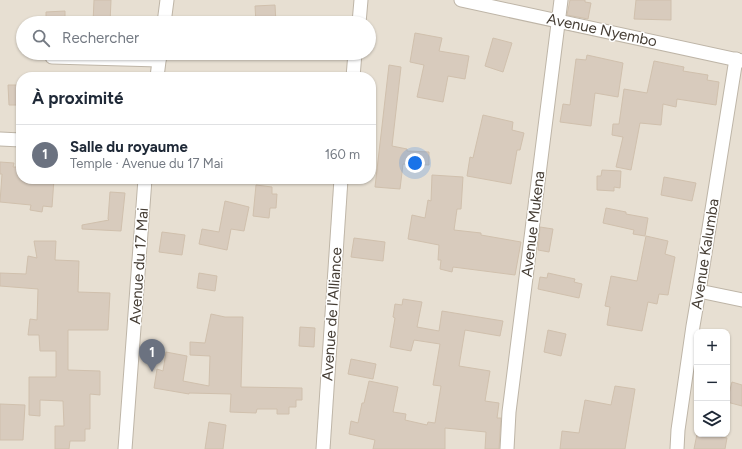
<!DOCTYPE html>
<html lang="fr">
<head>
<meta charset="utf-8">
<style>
  :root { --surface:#fff; --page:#f6f6f7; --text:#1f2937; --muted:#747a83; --line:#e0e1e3; --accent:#b45309 }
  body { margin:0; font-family:Figtree,sans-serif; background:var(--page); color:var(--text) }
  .controls { position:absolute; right:12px; bottom:12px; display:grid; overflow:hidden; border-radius:8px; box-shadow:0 1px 3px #0004 }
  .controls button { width:36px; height:36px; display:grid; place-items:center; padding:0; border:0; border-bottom:1px solid var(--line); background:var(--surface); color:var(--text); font:20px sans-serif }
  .you { position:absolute; left:415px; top:163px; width:14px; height:14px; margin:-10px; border:3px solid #fff; border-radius:50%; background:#1a73e8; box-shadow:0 0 0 6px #1a73e833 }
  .badge { display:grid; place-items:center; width:26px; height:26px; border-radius:50%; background:var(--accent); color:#fff; font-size:13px; font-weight:700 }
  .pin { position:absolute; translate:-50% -33px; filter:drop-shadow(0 1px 2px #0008) }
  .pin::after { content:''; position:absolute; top:21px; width:14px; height:12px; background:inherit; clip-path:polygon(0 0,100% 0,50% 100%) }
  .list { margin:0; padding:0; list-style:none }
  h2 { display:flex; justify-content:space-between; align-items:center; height:52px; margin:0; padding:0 16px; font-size:17px }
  h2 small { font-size:13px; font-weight:400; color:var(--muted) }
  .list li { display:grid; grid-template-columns:26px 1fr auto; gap:12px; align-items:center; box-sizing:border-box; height:60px; padding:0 16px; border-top:1px solid var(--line) }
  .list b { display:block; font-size:15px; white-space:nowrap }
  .list p { margin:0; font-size:13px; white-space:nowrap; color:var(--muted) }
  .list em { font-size:13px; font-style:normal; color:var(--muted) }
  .icon { flex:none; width:22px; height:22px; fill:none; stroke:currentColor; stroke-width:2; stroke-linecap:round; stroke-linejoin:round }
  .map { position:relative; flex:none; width:742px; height:449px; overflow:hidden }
  .search { position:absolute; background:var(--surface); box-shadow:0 1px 3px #0004; left:16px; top:16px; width:360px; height:44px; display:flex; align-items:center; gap:10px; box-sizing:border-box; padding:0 14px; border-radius:22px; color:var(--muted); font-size:15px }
  .panel { position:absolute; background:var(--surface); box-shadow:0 1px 3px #0004; left:16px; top:72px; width:360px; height:112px; border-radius:16px }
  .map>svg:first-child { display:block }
</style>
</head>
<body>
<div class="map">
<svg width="742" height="449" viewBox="0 0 742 449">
  <rect width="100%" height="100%" fill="#f3eee5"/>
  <path fill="#e7dfd2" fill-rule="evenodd" d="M0 0H742V449H0ZM23 23H369V53H23ZM21 77H371V179H21ZM697 332H727V434H697Z"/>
  <g fill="#d8cbbd" stroke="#d0c0ad">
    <polygon points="94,0 111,0 110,23 93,23"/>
    <polygon points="570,0 585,0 585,2 591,3 588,19 567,15"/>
    <polygon points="636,0 671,0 671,20 634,19"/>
    <polygon points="275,5 276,23 256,23 255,6"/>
    <polygon points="65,11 65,23 46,23 46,12"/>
    <polygon points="415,33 442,38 439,51 469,56 465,79 448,76 443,102 417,97 424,65 410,62"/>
    <polygon points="493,38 512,43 503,72 485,66"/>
    <polygon points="587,55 623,63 618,97 595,93 591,126 560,122 563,104 570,105 576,59 586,60"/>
    <polygon points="654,61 684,67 683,71 708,75 707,80 719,82 716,105 677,99 676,107 663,104 661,125 640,123 631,170 616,167 623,137 612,135 613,124 619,124 624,89 647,93"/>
    <polygon points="389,65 401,67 392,146 407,149 407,151 429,152 429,165 403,164 400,189 375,187"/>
    <polygon points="8,85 21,85 21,105 9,105"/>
    <polygon points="483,115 513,122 512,130 524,133 520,150 517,150 511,184 467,176 470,157 473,158"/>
    <polygon points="0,162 14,163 13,167 21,167 21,179 54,179 52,207 43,206 42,212 30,210 31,205 0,202 2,174 0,174"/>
    <polygon points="602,170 621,171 620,188 614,187 614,191 597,190 597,176 601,176"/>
    <polygon points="432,175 463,177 461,209 457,209 454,230 481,233 481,235 521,242 515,275 453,267 452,272 440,269 441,260 438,260 439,245 408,239 412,215 425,218 428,200 431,201"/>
    <polygon points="664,177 696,183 692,201 661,195"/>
    <polygon points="256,185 272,187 272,194 277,194 276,208 270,208 269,218 253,216"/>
    <polygon points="110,192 125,193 121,231 82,229 82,225 109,220 108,219"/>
    <polygon points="225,201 249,207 244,231 231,229 227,250 199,244 202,229 219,232"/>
    <polygon points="606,208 626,212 626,214 648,218 645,236 633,234 634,230 603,223"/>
    <polygon points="540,227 553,229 549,252 538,250"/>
    <polygon points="162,232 185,235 182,255 159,252"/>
    <polygon points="646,236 668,241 665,254 675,257 668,295 659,294 657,304 648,302 642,331 607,325 610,307 605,306 611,276 637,281"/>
    <polygon points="354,238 385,242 383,261 351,257"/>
    <polygon points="34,241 56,241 55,260 79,261 78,292 110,293 108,330 68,330 68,370 100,371 100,395 90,394 90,429 85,429 85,441 70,441 69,449 55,449 55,426 64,426 63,401 40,400 40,416 29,415 29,377 56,377 56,351 40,351 39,335 28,335 30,319 37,320 38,289 0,286 0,273 26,274 28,256 37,258"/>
    <polygon points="199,273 217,276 215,291 197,288"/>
    <polygon points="548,273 575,279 574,282 582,284 579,298 538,289 540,277 547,278"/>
    <polygon points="403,299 422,302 417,327 439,331 442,311 503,321 500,336 465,330 459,366 490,371 485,401 499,403 497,418 501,418 499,449 485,449 486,432 445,428 445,449 373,449 375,440 349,434 351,421 358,423 362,403 364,403 369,381 398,387 393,412 406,414 405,420 427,425 428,422 435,423 441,386 433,385 440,344 414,340 411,351 390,347 395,318 393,317 395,304 402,305"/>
    <polygon points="211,314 225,317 243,317 241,387 302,388 302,400 296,400 296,407 289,407 289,414 277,414 277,409 257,409 256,413 230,412 231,394 189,393 189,394 154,388 157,369 163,371 166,352 187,356 183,381 209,386 210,356 190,355 190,342 205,343"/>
    <polygon points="300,327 315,328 314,347 299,346"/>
    <polygon points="548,330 566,334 561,356 544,352"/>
    <polygon points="351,359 376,364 373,379 348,374"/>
    <polygon points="732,382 742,385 742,406 727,402"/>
    <polygon points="615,386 635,389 625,449 560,449 562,431 579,433 585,400 611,405"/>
    <polygon points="0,404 25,405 23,440 0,440"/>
    <polygon points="209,422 226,425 223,449 205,449"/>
    <polygon points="697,434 707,434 727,438 725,449 694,449"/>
  </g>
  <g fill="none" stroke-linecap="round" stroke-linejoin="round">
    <g stroke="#beb5a7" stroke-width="15">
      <g id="minor">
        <polyline points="461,0 742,61"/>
        <polyline points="164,23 167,0"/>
        <polyline points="359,23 361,0"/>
        <polyline points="52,57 159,60"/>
        <polyline points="157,77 160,53"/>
        <polyline points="353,77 355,53"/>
        <polyline points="0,139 21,140"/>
        <polyline points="699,291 742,300"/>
        <polyline points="125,449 145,179"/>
        <polyline points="323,449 341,179"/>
        <polyline points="507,449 509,412 561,0"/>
        <polyline points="677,449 678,430 693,326 699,291 736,59"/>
      </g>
    </g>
    <use href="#minor" stroke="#fff" stroke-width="13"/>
  </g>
  <g text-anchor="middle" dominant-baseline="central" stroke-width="3" stroke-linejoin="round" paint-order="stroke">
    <g font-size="15" fill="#453d34" stroke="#fff">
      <text transform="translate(602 30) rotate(12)">Avenue Nyembo</text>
      <text transform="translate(533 224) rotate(-83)">Avenue Mukena</text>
      <text transform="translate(705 254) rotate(-81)">Avenue Kalumba</text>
      <text transform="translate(139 266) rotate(-86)">Avenue du 17 Mai</text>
      <text transform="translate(332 314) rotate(-86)">Avenue de l'Alliance</text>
    </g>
  </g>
</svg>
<div class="controls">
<button>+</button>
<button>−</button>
<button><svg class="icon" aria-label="layers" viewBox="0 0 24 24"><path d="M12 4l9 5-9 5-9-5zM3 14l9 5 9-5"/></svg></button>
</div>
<div class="you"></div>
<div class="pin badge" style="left:152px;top:372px;background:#6b7280">1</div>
<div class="search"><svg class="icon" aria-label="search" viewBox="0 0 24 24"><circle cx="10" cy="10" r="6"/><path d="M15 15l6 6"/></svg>Rechercher</div>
<section class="panel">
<h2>À proximité<small></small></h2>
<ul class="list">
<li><span class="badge" style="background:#6b7280">1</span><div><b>Salle du royaume</b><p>Temple · Avenue du 17 Mai</p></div><em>160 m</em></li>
</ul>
</section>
</div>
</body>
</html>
